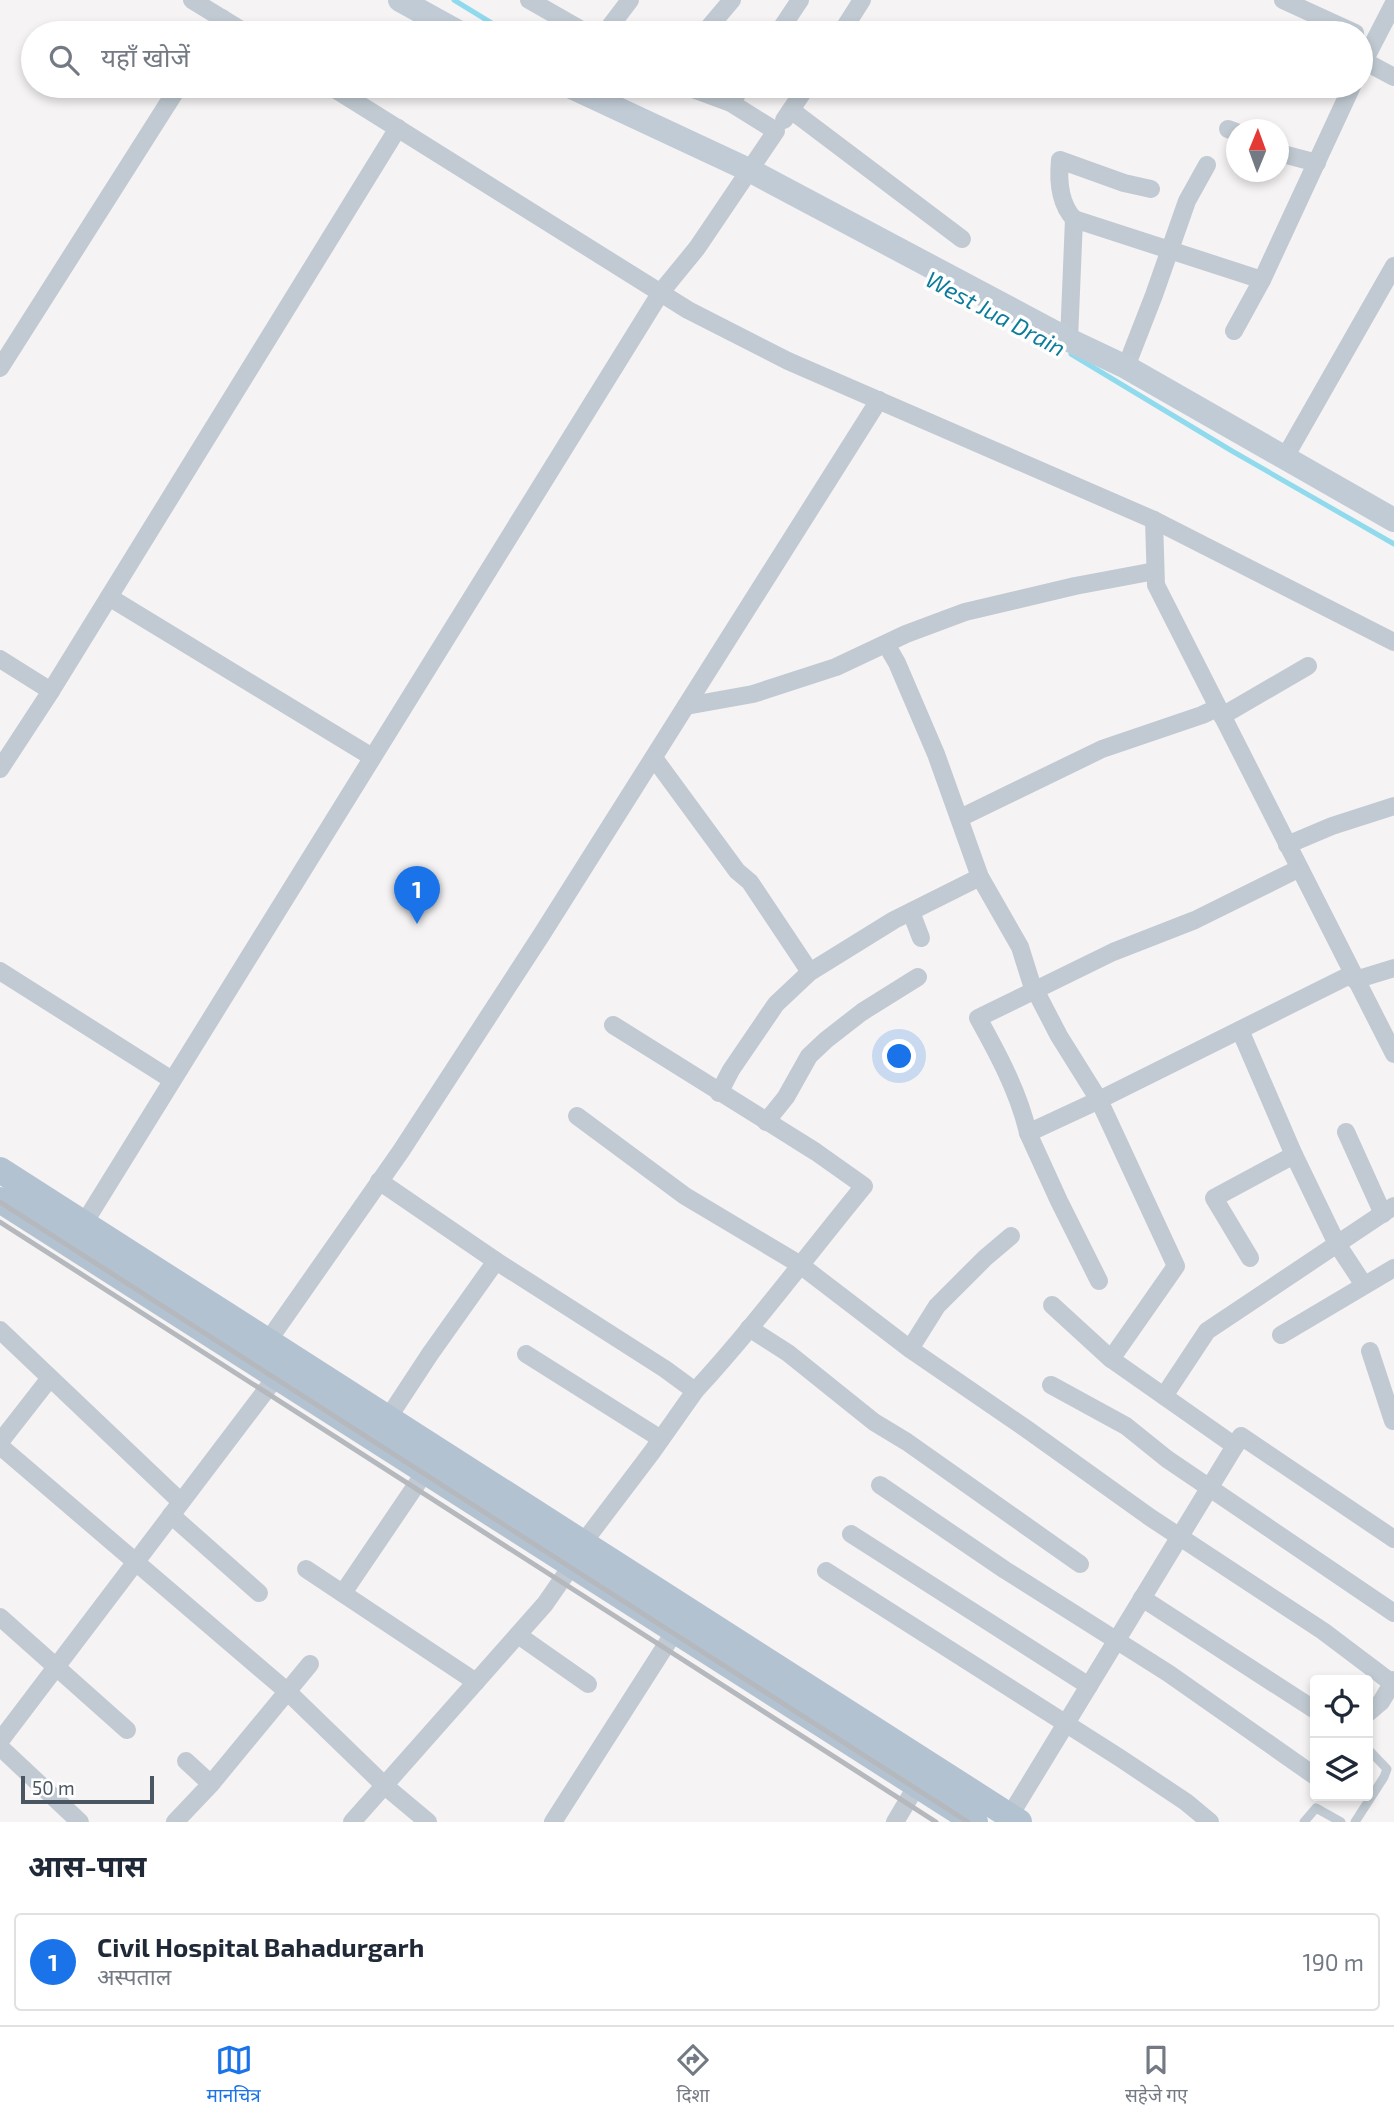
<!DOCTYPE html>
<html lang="hi">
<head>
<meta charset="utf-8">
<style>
  :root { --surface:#fff; --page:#f2f2f3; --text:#1f2937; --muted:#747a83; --line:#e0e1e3; --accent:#1a73e8 }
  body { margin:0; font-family:"Exo 2","Noto Sans Devanagari",sans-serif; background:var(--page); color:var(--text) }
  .controls { position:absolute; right:21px; bottom:21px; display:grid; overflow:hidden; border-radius:7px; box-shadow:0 4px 10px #0003 }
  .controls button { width:63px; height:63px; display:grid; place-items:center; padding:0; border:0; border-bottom:2px solid var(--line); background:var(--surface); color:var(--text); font:35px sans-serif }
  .compass { position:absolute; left:1226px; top:119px; width:63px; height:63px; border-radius:50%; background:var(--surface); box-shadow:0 4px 10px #0003; rotate:1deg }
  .scale { position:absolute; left:21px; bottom:18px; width:133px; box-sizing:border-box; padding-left:7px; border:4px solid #4a5661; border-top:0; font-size:19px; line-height:24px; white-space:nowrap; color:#4a5661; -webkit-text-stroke:5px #fff; paint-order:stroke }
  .you { position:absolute; left:900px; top:1057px; width:24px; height:24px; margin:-18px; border:5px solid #fff; border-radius:50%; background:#1a73e8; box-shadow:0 0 0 10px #1a73e833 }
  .badge { display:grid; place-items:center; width:46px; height:46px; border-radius:50%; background:var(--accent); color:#fff; font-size:23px; font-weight:700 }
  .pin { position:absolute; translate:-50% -58px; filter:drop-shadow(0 2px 4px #0008) }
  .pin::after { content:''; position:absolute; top:37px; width:24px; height:21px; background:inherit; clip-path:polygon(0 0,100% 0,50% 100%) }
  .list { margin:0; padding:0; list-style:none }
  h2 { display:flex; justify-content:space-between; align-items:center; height:91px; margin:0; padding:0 28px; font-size:30px }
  h2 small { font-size:23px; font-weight:400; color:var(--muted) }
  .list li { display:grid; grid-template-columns:46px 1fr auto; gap:21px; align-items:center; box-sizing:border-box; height:98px; margin:0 14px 14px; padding:0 14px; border:2px solid var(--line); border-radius:7px }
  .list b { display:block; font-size:26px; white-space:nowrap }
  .list p { margin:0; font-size:23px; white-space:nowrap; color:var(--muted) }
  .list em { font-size:23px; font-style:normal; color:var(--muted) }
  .icon { flex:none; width:38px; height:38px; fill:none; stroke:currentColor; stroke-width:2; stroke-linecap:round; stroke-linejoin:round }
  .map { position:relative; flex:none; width:1394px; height:1822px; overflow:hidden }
  .search { position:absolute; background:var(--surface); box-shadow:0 4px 10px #0003; left:21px; right:21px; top:21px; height:77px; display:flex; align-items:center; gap:18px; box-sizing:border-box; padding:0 24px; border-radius:38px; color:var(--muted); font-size:26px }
  .sheet { height:203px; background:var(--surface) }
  nav { display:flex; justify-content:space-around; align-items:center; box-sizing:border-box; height:98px; border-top:2px solid var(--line); background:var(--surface); font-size:19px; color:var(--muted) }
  nav a { display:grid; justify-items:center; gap:4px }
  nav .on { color:var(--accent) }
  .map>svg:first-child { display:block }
</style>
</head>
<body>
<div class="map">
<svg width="1394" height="1822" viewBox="0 0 1394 1822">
  <rect width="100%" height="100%" fill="#f5f3f3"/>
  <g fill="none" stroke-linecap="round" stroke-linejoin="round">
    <g stroke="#90daee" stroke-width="5">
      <polyline points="454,0 508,33"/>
      <polyline points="1071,354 1232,451 1394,544"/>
    </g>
    <g stroke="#c1cad2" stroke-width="9">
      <polyline points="1304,1822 1316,1808 1341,1822"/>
      <polyline points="1355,1822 1384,1777 1387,1769 1368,1749"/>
    </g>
    <g stroke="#c1cad2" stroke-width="18">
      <polyline points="192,0 246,33"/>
      <polyline points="529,0 587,33"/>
      <polyline points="1283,0 1355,33"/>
      <polyline points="212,33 222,18"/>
      <polyline points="605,33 630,0"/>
      <polyline points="704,33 732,0"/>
      <polyline points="778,33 800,0"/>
      <polyline points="841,33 862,0"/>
      <polyline points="1364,61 1394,77"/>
      <polyline points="1361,67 1394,3"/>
      <polyline points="330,86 688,310 788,361 1154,520 1394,642"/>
      <polyline points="731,103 742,86"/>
      <polyline points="791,110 962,239"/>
      <polyline points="784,120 807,86"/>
      <polyline points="1228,129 1236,132"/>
      <polyline points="1278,149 1283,154 1317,163"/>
      <path d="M1074 219C1060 204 1058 180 1060 160L1124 183 1151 189"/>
      <polyline points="1234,331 1262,280"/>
      <polyline points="1069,340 1074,219 1262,280 1352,86"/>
      <polyline points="1126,367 1154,295 1187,201 1207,165"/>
      <polyline points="0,368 179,86"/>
      <polyline points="1284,459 1394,266"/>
      <polyline points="1154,520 1156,585 1394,1054"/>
      <polyline points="109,597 372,757"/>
      <polyline points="886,644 897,663 936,754 980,877 1020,947 1031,982 1059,1036 1099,1100 1028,1133 1059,1201 1099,1281"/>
      <polyline points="0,659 51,691"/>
      <polyline points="686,706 753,694 836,667 906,634 965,612 1075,586 1155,571"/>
      <polyline points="1222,716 1308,666"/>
      <polyline points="654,758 737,871 750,882 810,972"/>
      <polyline points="0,769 51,691 398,128"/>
      <polyline points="960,818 1102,749 1202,715 1217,708"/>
      <polyline points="1287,845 1332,826 1394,806"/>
      <polyline points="911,912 921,938"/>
      <polyline points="0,971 172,1080"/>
      <polyline points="1355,980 1394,968"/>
      <path d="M613 1025 816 1152 864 1186C808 1254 755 1326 695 1391"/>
      <polyline points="1240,1030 1294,1155 1214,1198 1250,1258"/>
      <polyline points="719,1093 731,1070 776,1004 810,972 894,920 980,877"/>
      <polyline points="577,1116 685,1196 799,1264 910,1349 1028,1430 1151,1518 1323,1631 1392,1683"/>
      <polyline points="766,1122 786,1097 809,1056 826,1040 862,1012 918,977"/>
      <polyline points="1346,1132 1383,1214"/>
      <path d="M1028 1133C1019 1093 998 1054 978 1018L1113 952 1195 920 1298 869"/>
      <polyline points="1294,1155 1337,1244 1364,1285"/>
      <polyline points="379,1181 496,1261"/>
      <polyline points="78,1233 661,292 697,248 776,131 731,103 685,86"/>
      <polyline points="1052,1305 1111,1359"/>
      <polyline points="749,1328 788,1353 874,1422 907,1442 1080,1564"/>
      <polyline points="0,1330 181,1502"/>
      <polyline points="1281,1335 1394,1268"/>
      <polyline points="268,1341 401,1151 542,934 879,400"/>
      <polyline points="910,1349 937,1306 985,1258 1011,1236"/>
      <polyline points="1370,1351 1393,1421"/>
      <polyline points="526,1354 661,1439"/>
      <polyline points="1051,1385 1126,1426 1167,1459 1394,1613"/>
      <polyline points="1164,1396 1207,1331 1394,1206"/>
      <polyline points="0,1442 50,1378"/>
      <polyline points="0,1446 289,1693 385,1786 428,1822"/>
      <polyline points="1235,1446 1111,1359 1176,1266 1099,1100 1352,974"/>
      <polyline points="880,1485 1005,1570 1168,1673 1315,1776"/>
      <polyline points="171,1515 259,1593"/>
      <polyline points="851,1534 1089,1686"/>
      <polyline points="306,1569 476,1682"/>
      <polyline points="826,1571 1120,1758 1186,1802 1210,1822"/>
      <polyline points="343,1593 425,1472"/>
      <polyline points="1142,1598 1315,1710"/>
      <polyline points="0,1617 127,1730"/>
      <polyline points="518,1635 588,1684"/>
      <polyline points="1368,1713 1381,1702 1394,1680"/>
      <polyline points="0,1741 276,1377"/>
      <polyline points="0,1747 80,1822"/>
      <polyline points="186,1761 211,1784"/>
      <polyline points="175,1822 211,1784 310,1664"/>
      <polyline points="352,1822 545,1604 572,1565 583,1543 652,1452 695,1391 665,1369 496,1261 430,1354 388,1418"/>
      <polyline points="553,1822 675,1631"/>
      <polyline points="895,1822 917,1785"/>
      <polyline points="1006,1822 1241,1436 1394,1539"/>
    </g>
    <g stroke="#c1cbd6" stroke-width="24">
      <polyline points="400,0 460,33"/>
      <polyline points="569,86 751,171 1069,340 1126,367 1394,520"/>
    </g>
    <g stroke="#b3c2d1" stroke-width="26">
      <polyline points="0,1170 1019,1822"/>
      <polyline points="0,1200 975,1822"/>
    </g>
    <g stroke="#b5b8bd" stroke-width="5">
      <polyline points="0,1202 968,1822"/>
      <polyline points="0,1222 936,1822"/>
    </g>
  </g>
  <g text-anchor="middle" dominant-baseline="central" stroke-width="7" stroke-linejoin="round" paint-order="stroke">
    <g font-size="23" font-style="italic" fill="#0c7c9b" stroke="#fff">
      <text transform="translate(996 313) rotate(28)">West Jua Drain</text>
    </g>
  </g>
</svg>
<div class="controls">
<button><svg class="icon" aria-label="locate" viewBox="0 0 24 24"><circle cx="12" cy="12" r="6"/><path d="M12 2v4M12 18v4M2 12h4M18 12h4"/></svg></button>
<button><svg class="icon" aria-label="layers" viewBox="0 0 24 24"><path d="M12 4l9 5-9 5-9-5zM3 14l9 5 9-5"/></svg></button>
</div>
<svg class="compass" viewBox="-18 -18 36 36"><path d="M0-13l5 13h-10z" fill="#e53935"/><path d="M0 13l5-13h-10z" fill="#747a83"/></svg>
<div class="scale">50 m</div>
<div class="you"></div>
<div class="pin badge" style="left:417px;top:924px">1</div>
<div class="search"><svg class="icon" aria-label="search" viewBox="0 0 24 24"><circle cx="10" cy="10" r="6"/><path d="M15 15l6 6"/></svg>यहाँ खोजें</div>
</div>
<section class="sheet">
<h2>आस-पास<small></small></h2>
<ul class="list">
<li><span class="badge">1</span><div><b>Civil Hospital Bahadurgarh</b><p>अस्पताल</p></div><em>190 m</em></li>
</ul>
</section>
<nav>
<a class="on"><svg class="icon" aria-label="map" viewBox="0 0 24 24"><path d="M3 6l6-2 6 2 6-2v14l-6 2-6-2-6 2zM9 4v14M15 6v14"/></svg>मानचित्र</a>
<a><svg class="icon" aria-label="directions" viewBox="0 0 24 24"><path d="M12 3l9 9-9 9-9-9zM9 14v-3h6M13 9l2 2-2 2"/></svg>दिशा</a>
<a><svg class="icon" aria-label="saved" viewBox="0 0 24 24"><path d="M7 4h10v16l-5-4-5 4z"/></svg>सहेजे गए</a>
</nav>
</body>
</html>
